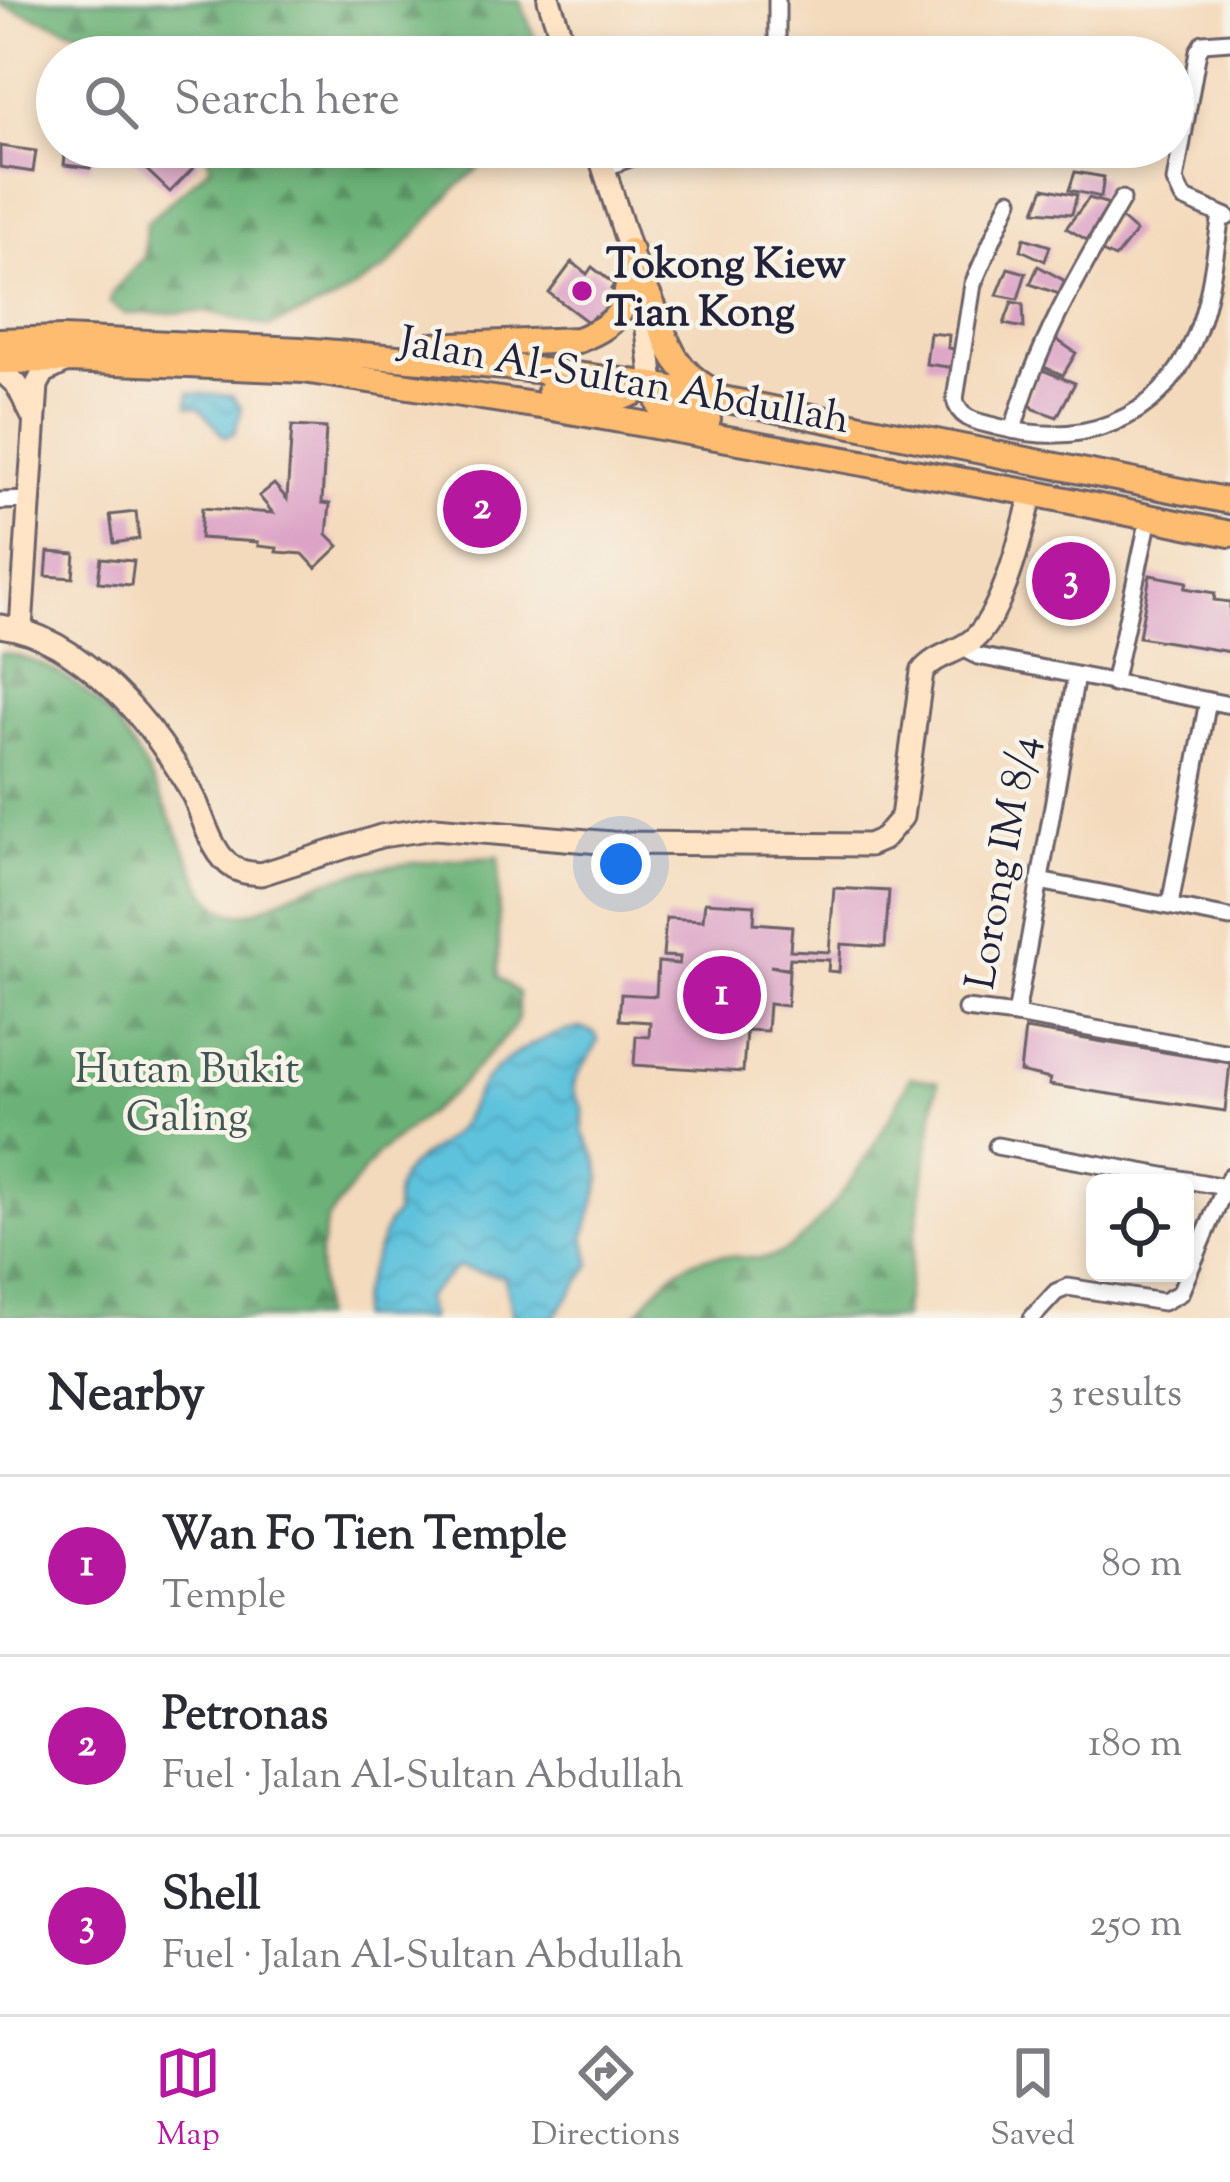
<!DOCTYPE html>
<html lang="en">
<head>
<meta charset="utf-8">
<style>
  :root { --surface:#fff; --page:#f2f2f3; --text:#2b2b33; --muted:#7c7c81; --line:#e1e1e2; --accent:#b5179e }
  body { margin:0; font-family:"Sorts Mill Goudy",serif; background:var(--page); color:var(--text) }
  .controls { position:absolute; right:36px; bottom:36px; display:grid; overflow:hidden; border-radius:18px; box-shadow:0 6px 18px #0003 }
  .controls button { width:108px; height:108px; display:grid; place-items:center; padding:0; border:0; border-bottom:3px solid var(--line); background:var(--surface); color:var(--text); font:60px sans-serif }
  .you { position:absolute; left:621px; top:864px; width:42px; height:42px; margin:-30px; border:9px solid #fff; border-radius:50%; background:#1a73e8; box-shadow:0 0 0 18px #1a73e833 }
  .badge { display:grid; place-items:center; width:78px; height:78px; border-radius:50%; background:var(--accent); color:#fff; font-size:39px; font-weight:700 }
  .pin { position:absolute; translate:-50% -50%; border:6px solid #fff; box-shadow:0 3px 12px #0006 }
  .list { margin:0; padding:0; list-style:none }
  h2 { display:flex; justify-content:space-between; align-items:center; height:156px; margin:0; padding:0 48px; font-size:51px }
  h2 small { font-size:39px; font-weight:400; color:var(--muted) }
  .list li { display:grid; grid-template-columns:78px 1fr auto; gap:36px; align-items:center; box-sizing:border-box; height:180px; padding:0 48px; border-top:3px solid var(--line) }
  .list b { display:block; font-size:45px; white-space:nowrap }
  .list p { margin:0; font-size:39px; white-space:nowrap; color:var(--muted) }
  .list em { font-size:39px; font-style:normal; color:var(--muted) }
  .icon { flex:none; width:66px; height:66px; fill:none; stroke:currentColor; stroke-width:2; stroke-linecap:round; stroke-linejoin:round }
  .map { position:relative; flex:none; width:1230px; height:1318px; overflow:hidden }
  .search { position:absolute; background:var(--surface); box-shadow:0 6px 18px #0003; left:36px; right:36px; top:36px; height:132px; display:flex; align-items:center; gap:30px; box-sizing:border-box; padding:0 42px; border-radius:66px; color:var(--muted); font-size:45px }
  .sheet { height:696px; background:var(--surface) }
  nav { display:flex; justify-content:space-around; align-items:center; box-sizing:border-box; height:168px; border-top:3px solid var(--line); background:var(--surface); font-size:33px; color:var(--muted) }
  nav a { display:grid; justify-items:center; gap:6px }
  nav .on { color:var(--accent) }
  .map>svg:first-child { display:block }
</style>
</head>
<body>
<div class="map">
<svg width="1230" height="1318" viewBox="0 0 1230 1318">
  <defs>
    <pattern id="forest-firs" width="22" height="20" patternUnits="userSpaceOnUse" patternTransform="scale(3)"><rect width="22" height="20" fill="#6cb278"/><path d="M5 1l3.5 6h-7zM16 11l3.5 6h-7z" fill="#589064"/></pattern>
    <pattern id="water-waves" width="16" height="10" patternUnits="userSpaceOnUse" patternTransform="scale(3)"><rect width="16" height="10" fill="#5ec2dc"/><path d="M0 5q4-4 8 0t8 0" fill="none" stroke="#51a6be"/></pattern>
  </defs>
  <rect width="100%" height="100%" fill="#f7f3e8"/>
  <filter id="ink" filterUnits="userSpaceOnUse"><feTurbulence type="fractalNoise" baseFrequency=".00833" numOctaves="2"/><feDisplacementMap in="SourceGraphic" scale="24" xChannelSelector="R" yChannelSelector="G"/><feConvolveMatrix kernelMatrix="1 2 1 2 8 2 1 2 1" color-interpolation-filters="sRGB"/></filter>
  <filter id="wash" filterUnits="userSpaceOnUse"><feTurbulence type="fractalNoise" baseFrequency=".004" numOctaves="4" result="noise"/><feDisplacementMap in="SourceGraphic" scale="48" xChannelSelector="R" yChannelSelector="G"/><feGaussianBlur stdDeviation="2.7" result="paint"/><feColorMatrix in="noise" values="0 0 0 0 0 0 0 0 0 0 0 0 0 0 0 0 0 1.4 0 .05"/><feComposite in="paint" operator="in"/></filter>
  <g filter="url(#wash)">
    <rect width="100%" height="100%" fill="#f4dabc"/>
    <g fill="url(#forest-firs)" stroke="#476a5a" stroke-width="3">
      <polygon points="0,0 520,0 542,57 134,57 134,51 0,5"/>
      <polygon points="203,147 514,147 490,158 454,190 386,268 334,301 269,327 210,312 126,314 110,303 112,293 144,257 146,223 211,166"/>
      <path d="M0 653C118 669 159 797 204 890 212 899 220 911 233 913 253 917 277 899 295 892 361 865 429 860 499 857L498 977 518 993V1018L513 1028 454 1092 377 1154 327 1220 319 1258 321 1318H0Z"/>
      <path d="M910 1077 938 1082 903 1318H634C660 1284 682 1252 730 1256 745 1257 762 1261 776 1255 825 1235 889 1125 910 1077Z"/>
    </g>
    <g fill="url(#water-waves)" stroke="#40728c" stroke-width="3">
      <polygon points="189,393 232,396 242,409 234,434 225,437 199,407 188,406"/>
      <path d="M580 1028 595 1033 598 1041C588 1067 559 1080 583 1107V1132L597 1159 601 1179 585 1236 591 1265 554 1318H513L504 1277 457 1267 424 1299 430 1318H358L360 1295 388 1223 396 1214C391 1161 425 1161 456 1130 467 1118 470 1102 479 1089 500 1057 543 1035 580 1028Z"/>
    </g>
    <g id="blocks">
      <g fill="#dca3c6">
        <polygon points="0,146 36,151 33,172 0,167"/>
        <polygon points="66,147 93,147 90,168 64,165"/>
        <polygon points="137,147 185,147 200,161 170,192 130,154"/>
        <polygon points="1075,172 1104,177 1101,197 1069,190"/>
        <polygon points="1044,188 1077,195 1072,214 1035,211"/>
        <polygon points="1089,198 1109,204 1087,240 1066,228"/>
        <polygon points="1119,217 1136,232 1115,258 1098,250"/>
        <polygon points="1024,238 1050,246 1045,261 1021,250"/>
        <polygon points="572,262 587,274 592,267 614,284 611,289 620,295 600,321 594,316 589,323 549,293"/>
        <polygon points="1038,266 1065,281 1059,294 1030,284"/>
        <polygon points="1008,268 1026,273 1018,299 997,295"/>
        <polygon points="1012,302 1023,304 1024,328 1004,324"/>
        <polygon points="930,333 949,335 948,348 960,350 956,368 926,364"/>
        <polygon points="1050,335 1076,353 1063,375 1039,365"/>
        <polygon points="1040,369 1075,383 1057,417 1034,409 1027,400"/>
        <polygon points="292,426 326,428 322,503 330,504 327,534 339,546 316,568 303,554 276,552 277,548 258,546 258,542 200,538 202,508 273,513 259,496 274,484 287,499"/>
        <polygon points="458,478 510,485 502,536 463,530 464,524 451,522"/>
        <polygon points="136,512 139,539 114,543 110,515"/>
        <polygon points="48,552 75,554 73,578 46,576"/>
        <polygon points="1041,557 1111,568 1106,599 1089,596 1085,616 1065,613 1068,592 1058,591 1060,579 1038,575"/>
        <polygon points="101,558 134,561 131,585 98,582"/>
        <polygon points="1150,575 1187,582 1185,588 1215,593 1214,600 1230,602 1230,652 1139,637"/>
        <polygon points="834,888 889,891 885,947 841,944 839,972 828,971 829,960 790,958 789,968 770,966 789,970 787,1006 769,1004 767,1031 746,1030 743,1072 634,1065 636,1036 649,1037 650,1022 619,1020 621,994 656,996 658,962 679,964 680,957 663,956 666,918 703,920 705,902 755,905 754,923 792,926 790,950 829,952"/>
        <polygon points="1025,1029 1230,1063 1225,1111 1049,1085 1050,1079 1020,1072"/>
      </g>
    </g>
  </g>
  <g filter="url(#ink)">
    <use href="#blocks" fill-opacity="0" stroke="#6c6268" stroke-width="3"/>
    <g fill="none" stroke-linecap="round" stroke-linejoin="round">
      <g stroke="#6c6268" stroke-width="21">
        <g id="street">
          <polyline points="777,0 777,57"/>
          <polyline points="604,168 659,147"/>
          <path d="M1010 200 973 284 955 399C959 421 980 422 998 427 1080 448 1158 423 1193 342 1211 302 1214 258 1221 215"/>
          <polyline points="1227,217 1183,198 1175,181 1198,51 1203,43 1230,41"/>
          <path d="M1013 430C1036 346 1078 275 1122 199"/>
          <polyline points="0,501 31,500"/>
          <polyline points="963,648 978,656 1230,705"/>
          <polyline points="1113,684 1149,518"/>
          <polyline points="1039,881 1230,918"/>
          <polyline points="1170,905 1208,701"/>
          <polyline points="966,1009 1016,1015 1076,676"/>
          <polyline points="1016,1015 1230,1053"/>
          <polyline points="997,1146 1225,1187"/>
          <polyline points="1032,1318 1056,1292 1068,1287 1163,1302 1180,1293 1230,1176"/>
        </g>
      </g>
      <g stroke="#6c6268" stroke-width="27">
        <g id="secondary">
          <polyline points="549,0 568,57"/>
          <polyline points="597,147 635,266"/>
          <polyline points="644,302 653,385"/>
          <polyline points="0,369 17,385 34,419"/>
          <path d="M0 626C81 636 158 728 194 797 204 819 212 855 234 868 242 873 252 873 261 874L381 836 435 828 612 843 869 845 883 839 902 817 922 672C936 653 961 653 977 636 1005 606 1022 533 1032 493"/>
          <polyline points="21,628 37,385 44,372 69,360"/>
        </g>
      </g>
      <g stroke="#6c6268" stroke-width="30">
        <g id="primary">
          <path d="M640 280C668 326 660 361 710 390"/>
          <polyline points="0,341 63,339 300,350 519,368 653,385 1230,501"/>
          <path d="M428 346 578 340C629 320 628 302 630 251"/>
          <polyline points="0,361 69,360 303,370 547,407 1032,493 1230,534"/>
          <polyline points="653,385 660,406 708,419"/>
          <polyline points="550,391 615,400 650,386"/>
        </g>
      </g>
      <use href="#street" stroke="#fff" stroke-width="15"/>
      <use href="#secondary" stroke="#ffe4c6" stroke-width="21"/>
      <use href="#primary" stroke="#febc70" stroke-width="24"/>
    </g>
  </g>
  <circle fill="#b5179e" stroke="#f7f3e8" stroke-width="4.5" cx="582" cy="291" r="12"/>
  <g text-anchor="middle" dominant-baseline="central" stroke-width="9" stroke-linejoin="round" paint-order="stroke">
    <g font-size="42" font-weight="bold" fill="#22223b" stroke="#f7f3e8" text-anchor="start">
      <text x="606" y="267">Tokong Kiew<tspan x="606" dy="48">Tian Kong</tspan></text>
    </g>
    <g font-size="42" fill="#22223b" stroke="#f7f3e8">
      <text transform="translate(624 383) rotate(10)">Jalan Al-Sultan Abdullah</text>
      <text transform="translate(1005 863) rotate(-80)">Lorong IM 8/4</text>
    </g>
    <g font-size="42" fill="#405653" stroke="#f7f3e8">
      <text x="187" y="1072">Hutan Bukit<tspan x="187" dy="48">Galing</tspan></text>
    </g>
  </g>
</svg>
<div class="controls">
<button><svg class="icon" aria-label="locate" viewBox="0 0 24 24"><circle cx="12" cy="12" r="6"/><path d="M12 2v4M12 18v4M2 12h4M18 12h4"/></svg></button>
</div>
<div class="you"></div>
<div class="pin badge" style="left:722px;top:995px">1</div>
<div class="pin badge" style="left:482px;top:509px">2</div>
<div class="pin badge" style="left:1071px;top:581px">3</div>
<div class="search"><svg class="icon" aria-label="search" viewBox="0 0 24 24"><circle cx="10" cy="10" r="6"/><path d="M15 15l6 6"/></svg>Search here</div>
</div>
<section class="sheet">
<h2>Nearby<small>3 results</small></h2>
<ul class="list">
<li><span class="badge">1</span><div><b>Wan Fo Tien Temple</b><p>Temple</p></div><em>80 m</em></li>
<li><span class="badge">2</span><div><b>Petronas</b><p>Fuel · Jalan Al-Sultan Abdullah</p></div><em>180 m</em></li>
<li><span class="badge">3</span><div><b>Shell</b><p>Fuel · Jalan Al-Sultan Abdullah</p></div><em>250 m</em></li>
</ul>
</section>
<nav>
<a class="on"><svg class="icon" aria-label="map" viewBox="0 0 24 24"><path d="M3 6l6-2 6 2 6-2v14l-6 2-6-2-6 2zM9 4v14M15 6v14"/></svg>Map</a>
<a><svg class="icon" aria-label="directions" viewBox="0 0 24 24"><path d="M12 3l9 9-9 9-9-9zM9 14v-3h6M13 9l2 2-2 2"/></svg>Directions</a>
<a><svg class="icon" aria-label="saved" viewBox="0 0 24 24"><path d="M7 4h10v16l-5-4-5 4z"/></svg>Saved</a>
</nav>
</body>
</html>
